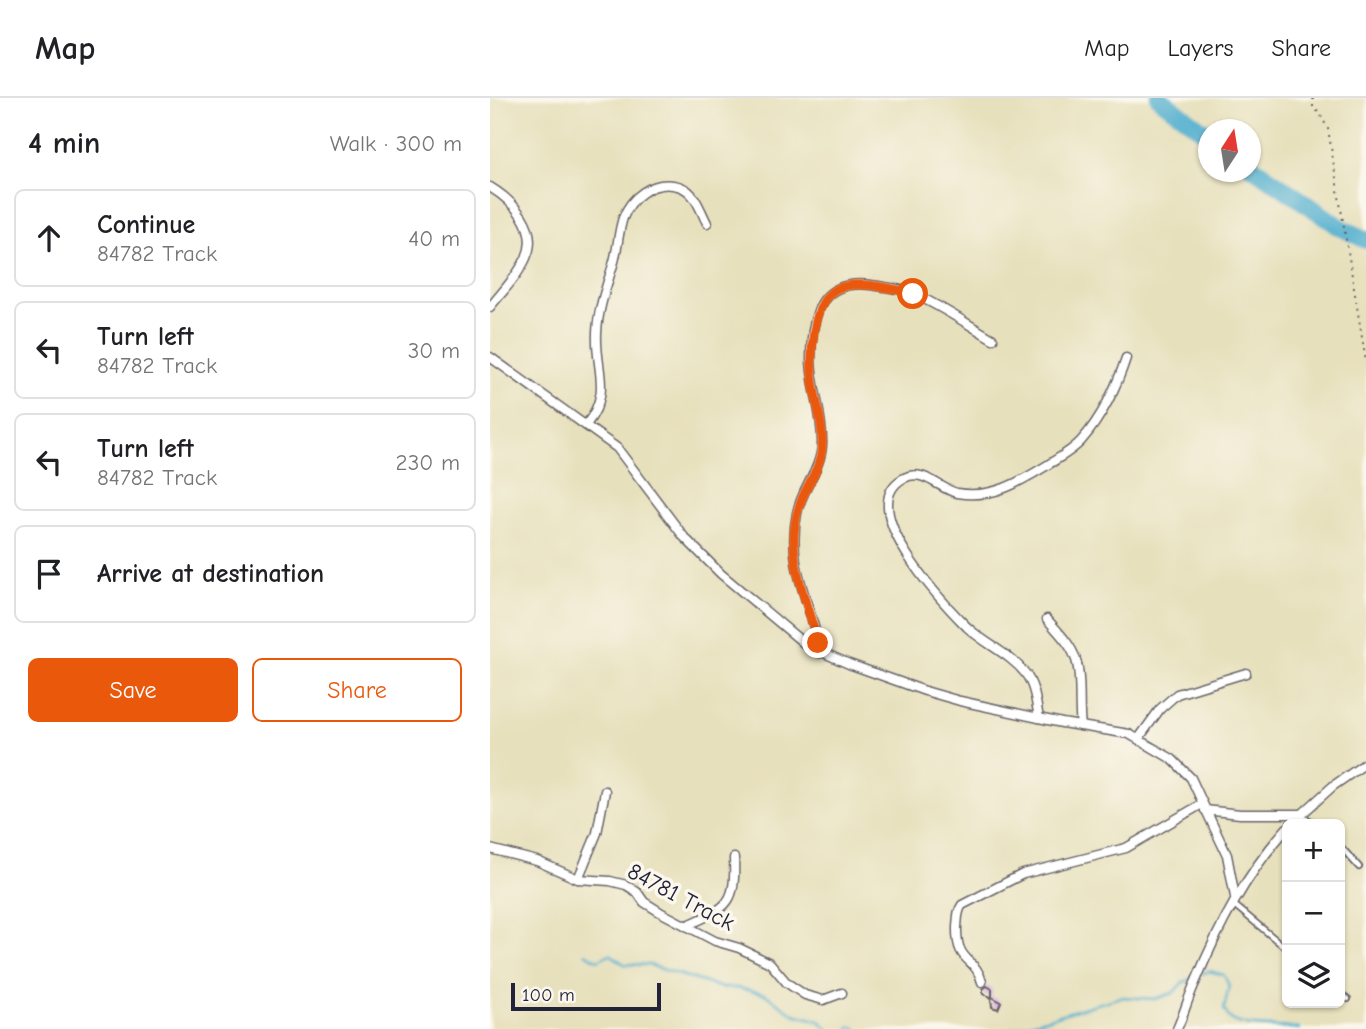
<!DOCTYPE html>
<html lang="en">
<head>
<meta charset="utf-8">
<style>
  :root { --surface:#fff; --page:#f6f6f6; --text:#202124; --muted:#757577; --line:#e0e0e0; --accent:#ea580c }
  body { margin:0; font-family:"Comic Neue",sans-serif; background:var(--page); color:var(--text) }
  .controls { position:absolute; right:21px; bottom:21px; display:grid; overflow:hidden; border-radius:10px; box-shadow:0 2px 5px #0004 }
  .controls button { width:63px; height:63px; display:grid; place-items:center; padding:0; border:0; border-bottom:2px solid var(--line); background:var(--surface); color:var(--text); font:35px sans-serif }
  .compass { position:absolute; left:708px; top:21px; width:63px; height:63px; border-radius:50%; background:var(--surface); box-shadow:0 2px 5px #0004; rotate:12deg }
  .scale { position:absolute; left:21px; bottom:18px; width:150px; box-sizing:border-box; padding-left:7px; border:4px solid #22223b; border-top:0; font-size:19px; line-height:24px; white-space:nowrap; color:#22223b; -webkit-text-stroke:5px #fbf7ec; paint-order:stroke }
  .stop { position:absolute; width:21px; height:21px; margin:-16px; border:5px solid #ea580c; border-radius:50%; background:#fff }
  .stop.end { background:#ea580c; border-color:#fff; box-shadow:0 2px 7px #0008 }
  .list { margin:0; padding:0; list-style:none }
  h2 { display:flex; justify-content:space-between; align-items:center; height:91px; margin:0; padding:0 28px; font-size:30px }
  h2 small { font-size:23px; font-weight:400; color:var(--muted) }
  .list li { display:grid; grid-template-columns:46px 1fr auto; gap:21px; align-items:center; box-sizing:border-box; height:98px; margin:0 14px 14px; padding:0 14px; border:2px solid var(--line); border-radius:10px }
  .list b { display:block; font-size:26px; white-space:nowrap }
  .list p { margin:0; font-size:23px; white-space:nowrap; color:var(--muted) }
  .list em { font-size:23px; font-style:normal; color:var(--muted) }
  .actions { display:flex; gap:14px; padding:21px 28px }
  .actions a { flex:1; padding:16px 0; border:2px solid var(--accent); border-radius:10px; text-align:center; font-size:24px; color:var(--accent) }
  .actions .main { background:var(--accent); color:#fff }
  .icon { flex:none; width:38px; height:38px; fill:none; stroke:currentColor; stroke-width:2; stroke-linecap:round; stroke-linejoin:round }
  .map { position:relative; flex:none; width:876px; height:931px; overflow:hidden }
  header { display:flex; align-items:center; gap:42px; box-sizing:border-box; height:98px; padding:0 35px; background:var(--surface); border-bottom:2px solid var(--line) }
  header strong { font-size:33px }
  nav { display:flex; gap:38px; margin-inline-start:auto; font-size:24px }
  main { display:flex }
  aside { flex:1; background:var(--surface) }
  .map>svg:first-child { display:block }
</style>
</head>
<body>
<header>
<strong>Map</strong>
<nav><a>Map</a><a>Layers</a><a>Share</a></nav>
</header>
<main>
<aside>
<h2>4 min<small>Walk · 300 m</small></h2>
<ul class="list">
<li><svg class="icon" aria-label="ahead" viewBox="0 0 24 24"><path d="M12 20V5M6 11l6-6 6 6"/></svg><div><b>Continue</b><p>84782 Track</p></div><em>40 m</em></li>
<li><svg class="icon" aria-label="left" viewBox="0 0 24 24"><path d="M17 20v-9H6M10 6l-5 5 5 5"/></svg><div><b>Turn left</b><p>84782 Track</p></div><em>30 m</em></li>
<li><svg class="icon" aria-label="left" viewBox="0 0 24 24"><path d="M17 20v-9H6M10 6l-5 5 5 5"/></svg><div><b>Turn left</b><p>84782 Track</p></div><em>230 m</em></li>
<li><svg class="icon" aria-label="arrive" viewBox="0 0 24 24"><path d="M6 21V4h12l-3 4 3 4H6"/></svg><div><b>Arrive at destination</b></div></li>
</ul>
<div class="actions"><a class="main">Save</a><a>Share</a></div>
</aside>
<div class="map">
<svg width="876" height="931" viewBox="0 0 876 931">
  <rect width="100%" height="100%" fill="#fbf7ec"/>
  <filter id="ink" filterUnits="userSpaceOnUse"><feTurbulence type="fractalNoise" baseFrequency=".0143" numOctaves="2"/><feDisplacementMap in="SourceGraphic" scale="14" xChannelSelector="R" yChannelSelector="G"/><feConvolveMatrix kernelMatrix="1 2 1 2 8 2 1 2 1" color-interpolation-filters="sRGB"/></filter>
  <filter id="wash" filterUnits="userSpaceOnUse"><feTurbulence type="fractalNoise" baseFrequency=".00686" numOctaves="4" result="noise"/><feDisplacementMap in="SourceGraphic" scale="28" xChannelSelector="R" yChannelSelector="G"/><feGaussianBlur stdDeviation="1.57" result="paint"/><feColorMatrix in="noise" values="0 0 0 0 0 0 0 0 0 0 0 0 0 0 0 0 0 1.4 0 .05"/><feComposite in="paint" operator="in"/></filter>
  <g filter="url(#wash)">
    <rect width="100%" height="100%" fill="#e7e0bc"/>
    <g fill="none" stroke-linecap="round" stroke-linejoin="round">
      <g stroke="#4faece" stroke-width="2.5">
        <polyline points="95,855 108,862 120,856 134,866 159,867 232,890 248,890 275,896 304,916 330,923 338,931"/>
        <path d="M712 876 719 873 734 877 739 888 734 911C736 915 738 919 741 921 752 931 793 928 810 931"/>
        <polyline points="358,931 362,929 367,931"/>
        <polyline points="521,931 631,899 665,901 683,895 692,885 703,880"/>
      </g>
      <g stroke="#4faece" stroke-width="18">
        <polyline points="669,0 718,36"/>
        <polyline points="760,67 850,129 876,142"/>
      </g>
    </g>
    <g id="blocks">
      <polygon fill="#d9afdb" points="497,888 502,891 502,899 511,904 508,911 502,909 501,899 493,896 493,891"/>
    </g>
  </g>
  <g filter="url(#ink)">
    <use href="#blocks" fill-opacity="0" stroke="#676468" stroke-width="2"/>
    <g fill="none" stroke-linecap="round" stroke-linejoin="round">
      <g stroke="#676468" stroke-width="8">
        <g id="lane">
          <polyline points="812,718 826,726"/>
          <polyline points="850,748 869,769"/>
          <polyline points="743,806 797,851"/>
          <polyline points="850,895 858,901"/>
        </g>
      </g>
      <g stroke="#676468" stroke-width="11">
        <g id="street">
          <path d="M0 89C23 103 50 130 36 160 28 178 12 194 0 209"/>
          <polyline points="0,259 127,350 194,439 231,476 316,547 359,566 435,593 470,603 572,625 639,636 682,661 701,680 728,738 737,757 745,799"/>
          <path d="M96 327C123 293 105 272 107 235 108 211 116 190 123 167 128 152 128 134 133 120 141 99 161 84 183 87 205 90 208 108 217 125"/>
          <path d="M557 521C568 534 581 546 586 562 592 579 588 608 591 628"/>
          <path d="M330 555C322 504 296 472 307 415 312 390 331 372 332 346 333 317 322 290 321 262 321 212 332 178 388 188 400 190 413 191 424 196 451 208 477 226 503 241"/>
          <path d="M549 620C546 605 545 588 535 575 520 556 495 546 477 529 454 506 361 408 414 380 434 370 449 391 467 395 502 401 528 385 556 368 568 360 581 354 591 343 611 321 627 288 636 260"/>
          <polyline points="649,640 670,611 687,596 756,575"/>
          <polyline points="715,712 750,716 810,716"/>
          <polyline points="801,726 843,688 876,665"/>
          <polyline points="0,751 47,763 88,781 120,783 136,787 147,794 154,804 170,814 225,843 249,850 280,865 297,885 315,897 333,902 352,895"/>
          <polyline points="88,781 107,735 115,693"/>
          <path d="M196 828C237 809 246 808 244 760"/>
          <path d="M492 884C485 857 466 867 467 829 468 820 467 814 472 807L533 776 636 750 712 706"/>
          <path d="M687 931C694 916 698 900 705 885 729 828 756 776 797 730"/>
        </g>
      </g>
      <polyline stroke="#676468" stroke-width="2" stroke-dasharray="2 5" stroke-linecap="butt" points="823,0 823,9 830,16 838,31 876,264"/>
      <use href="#lane" stroke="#fff" stroke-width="4.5"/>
      <use href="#street" stroke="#fff" stroke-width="8"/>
    </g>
  </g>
  <g fill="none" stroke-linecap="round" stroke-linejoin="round" filter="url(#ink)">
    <path stroke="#ea580c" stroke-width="9" d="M328 545C316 501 294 456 309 409 315 388 330 373 332 350 334 324 324 301 322 275 321 261 322 247 324 233 331 189 350 182 392 189 403 191 413 192 423 196"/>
  </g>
  <g text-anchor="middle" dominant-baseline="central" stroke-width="7" stroke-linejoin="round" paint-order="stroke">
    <g font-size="23" fill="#22223b" stroke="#fbf7ec">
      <text transform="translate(191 799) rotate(28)">84781 Track</text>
    </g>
  </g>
</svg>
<div class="controls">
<button>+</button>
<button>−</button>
<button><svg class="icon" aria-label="layers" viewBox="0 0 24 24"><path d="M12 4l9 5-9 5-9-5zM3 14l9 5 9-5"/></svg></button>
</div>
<svg class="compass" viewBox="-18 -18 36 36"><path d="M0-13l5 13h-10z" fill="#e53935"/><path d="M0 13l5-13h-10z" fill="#757577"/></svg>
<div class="scale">100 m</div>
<div class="stop" style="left:423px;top:196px"></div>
<div class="stop end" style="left:328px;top:545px"></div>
</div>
</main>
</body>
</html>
